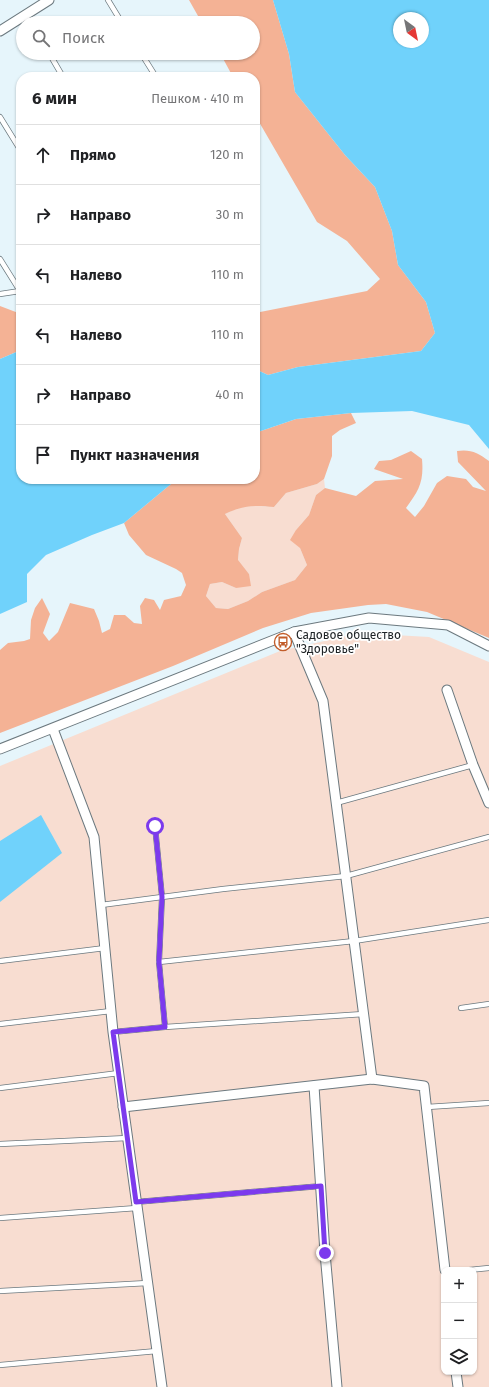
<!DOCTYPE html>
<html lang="ru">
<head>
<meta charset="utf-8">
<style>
  :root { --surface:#fff; --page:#f2f2f2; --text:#202124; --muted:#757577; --line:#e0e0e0 }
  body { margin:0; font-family:"Fira Sans",sans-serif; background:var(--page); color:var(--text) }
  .controls { position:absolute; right:12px; bottom:12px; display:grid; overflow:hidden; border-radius:8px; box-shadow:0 1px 3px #0004 }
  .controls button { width:36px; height:36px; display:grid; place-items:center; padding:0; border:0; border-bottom:1px solid var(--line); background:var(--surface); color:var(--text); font:20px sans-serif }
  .compass { position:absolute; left:393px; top:12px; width:36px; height:36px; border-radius:50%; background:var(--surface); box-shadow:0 1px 3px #0004; rotate:147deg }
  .stop { position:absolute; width:12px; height:12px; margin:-9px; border:3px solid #7c3aed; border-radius:50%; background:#fff }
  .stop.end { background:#7c3aed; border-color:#fff; box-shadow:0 1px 4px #0008 }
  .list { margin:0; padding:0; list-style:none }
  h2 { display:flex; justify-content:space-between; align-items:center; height:52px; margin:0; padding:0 16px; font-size:17px }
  h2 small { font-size:13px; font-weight:400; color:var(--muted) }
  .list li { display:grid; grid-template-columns:26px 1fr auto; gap:12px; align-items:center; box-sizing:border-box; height:60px; padding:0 16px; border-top:1px solid var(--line) }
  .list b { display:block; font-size:15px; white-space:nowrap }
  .list em { font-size:13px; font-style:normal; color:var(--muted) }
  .icon { flex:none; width:22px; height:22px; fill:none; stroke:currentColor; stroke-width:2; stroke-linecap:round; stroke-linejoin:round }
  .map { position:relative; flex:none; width:489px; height:1387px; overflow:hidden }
  .search { position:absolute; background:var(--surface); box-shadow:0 1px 3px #0004; left:16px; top:16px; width:244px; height:44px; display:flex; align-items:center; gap:10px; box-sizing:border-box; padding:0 14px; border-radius:22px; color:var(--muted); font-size:15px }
  .panel { position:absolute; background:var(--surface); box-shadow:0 1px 3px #0004; left:16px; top:72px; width:244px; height:412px; border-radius:16px }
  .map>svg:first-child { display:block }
</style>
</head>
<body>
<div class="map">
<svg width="489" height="1387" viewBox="0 0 489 1387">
  <rect width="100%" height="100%" fill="#e6f5fb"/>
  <g fill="#f8ddd1" fill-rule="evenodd">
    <path d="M324 479 325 488 316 495 309 515 296 530 300 548 307 565 295 580 262 592 248 601 228 609 216 608 206 596 210 584 222 582 236 588 249 574 238 561 239 549 242 538 225 514C245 504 253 505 274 507L286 493 317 484Z"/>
    <path d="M360 633 429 637 489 662V1387H0V766L280 651ZM444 1270H474V1372H444Z"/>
  </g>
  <g fill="#f4b295">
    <polygon points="189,0 273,0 289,54 295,92 345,155 375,187 392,231 398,265 426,302 435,333 421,351 298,367 268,375 255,369 255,313 367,291 380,279 347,241 317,222 255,115 255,77 233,77 220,53 253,53 253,23 202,23"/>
    <polygon points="0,306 21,314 21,350 0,359"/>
    <path d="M351 413 356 423 340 430 332 436V456L324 479 317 484 286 493 274 507C254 505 244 505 225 514L242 538 239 549 238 560 249 574 251 586 236 588 222 582 210 584 206 596 216 608 228 609 248 601 262 592 295 580 307 565 300 548 290 540 296 530 309 515 316 495 325 488 356 496 375 481 403 479 374 469 379 461 391 460 411 451 422 459C424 482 419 490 406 508L415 517 424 506 437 483 447 476 466 479 473 487 486 491 458 462 457 451C471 449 478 453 489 461V638L427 612 386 604 368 605 311 613 263 628 173 666 0 733V650L8 643 24 641 30 639 31 620 35 608 42 598 50 614 43 633 49 641 58 632 70 603 94 609 99 621 102 633 110 629 114 615H125L134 623 142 624 140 606 145 598 154 600 160 610 164 600 181 596 186 585 182 573 176 569 146 555 129 535 124 523 177 479H255V433L296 419Z"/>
  </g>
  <g fill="#70d2fb" fill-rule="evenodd">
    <path d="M273 0H489V449L469 425 412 411 351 413 296 419 255 433V369L268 375 298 367 421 351 435 333 426 302 398 265 392 231 375 187 345 155 295 92 289 54ZM399 18H423V42H399Z"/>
    <polygon points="21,350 21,479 177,479 124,523 92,535 46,555 27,574 27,602 0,614 0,359"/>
    <polygon points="41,815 62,853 0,902 0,841"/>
  </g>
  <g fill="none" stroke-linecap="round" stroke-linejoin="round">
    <g stroke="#6c797f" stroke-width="6">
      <g id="lane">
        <polyline points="108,0 122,23"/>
        <polyline points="25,15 30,23"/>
        <polyline points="49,53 63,77"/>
        <polyline points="141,53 156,77"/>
        <polyline points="0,117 21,151"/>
        <polyline points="0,259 20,291"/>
        <polyline points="0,294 20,291 21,292"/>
        <polyline points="336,803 473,765"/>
        <polyline points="155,826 162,897 159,962 165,1027"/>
        <polyline points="101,905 223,889 346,876 489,837"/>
        <polyline points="0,961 105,948"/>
        <polyline points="159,962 354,941 489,920"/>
        <polyline points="461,1008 489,1004"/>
        <polyline points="0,1024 111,1011"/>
        <polyline points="113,1032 165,1027 364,1014"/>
        <polyline points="0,1088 119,1073"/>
        <polyline points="427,1107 489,1103"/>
        <polyline points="0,1144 128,1138"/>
        <polyline points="136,1202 321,1186"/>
        <polyline points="0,1218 137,1208"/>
        <polyline points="469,1270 489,1268"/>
        <polyline points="0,1291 148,1283"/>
        <polyline points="0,1365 157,1351"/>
      </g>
    </g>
    <g stroke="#6c797f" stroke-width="11">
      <g id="street">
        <polyline points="0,31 49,0"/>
        <polyline points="294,632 323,701 372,1079"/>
        <polyline points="447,690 473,765 489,803"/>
        <polyline points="53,729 94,837 113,1032 162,1387"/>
        <polyline points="0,749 294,632 369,618 448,625 489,646"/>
        <polyline points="314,1086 325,1253 337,1387"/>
        <polyline points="123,1107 372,1079 424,1086 445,1270"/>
        <polyline points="456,1372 458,1387"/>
      </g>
    </g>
    <use href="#lane" stroke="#fff" stroke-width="4.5"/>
    <use href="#street" stroke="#fff" stroke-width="9"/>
  </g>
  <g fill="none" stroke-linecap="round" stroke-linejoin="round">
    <polyline stroke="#7c3aed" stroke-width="5" points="155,826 162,897 159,962 165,1027 113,1032 136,1202 321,1186 325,1253"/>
  </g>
  <defs>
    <g id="bus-ring" transform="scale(0.9)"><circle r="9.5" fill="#fff" stroke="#c25d2a" stroke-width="1.5"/><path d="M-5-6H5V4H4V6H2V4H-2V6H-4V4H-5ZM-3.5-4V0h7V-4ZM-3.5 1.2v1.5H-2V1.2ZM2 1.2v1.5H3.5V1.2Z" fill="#c25d2a"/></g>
  </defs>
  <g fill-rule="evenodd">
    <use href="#bus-ring" x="283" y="642"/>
  </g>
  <g text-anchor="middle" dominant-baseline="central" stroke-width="3.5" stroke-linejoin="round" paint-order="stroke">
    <g font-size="12" fill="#1d2225" stroke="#fff" text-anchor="start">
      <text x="296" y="635">Садовое общество<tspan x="296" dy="14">"Здоровье"</tspan></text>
    </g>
  </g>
</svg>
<div class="controls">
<button>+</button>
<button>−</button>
<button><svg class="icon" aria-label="layers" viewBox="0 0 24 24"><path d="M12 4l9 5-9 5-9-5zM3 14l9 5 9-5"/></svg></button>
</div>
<svg class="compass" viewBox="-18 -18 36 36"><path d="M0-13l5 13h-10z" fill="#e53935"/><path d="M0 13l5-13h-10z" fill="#757577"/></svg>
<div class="stop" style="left:155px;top:826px"></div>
<div class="stop end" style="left:325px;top:1253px"></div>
<div class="search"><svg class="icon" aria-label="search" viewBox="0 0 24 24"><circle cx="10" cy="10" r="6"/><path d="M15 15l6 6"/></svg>Поиск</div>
<section class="panel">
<h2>6 мин<small>Пешком · 410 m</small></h2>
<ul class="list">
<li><svg class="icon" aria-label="ahead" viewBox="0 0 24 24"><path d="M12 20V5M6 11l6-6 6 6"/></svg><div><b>Прямо</b></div><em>120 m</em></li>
<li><svg class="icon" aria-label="right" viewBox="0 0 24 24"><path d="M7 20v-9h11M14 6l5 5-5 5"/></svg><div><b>Направо</b></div><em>30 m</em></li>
<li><svg class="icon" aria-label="left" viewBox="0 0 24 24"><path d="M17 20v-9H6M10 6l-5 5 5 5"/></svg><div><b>Налево</b></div><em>110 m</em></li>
<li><svg class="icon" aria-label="left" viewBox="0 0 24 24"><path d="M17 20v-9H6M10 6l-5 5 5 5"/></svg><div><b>Налево</b></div><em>110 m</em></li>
<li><svg class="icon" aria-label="right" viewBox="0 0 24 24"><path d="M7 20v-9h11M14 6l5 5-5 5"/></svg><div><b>Направо</b></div><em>40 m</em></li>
<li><svg class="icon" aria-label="arrive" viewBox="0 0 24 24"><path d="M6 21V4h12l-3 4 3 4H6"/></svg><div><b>Пункт назначения</b></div></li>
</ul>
</section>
</div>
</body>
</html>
